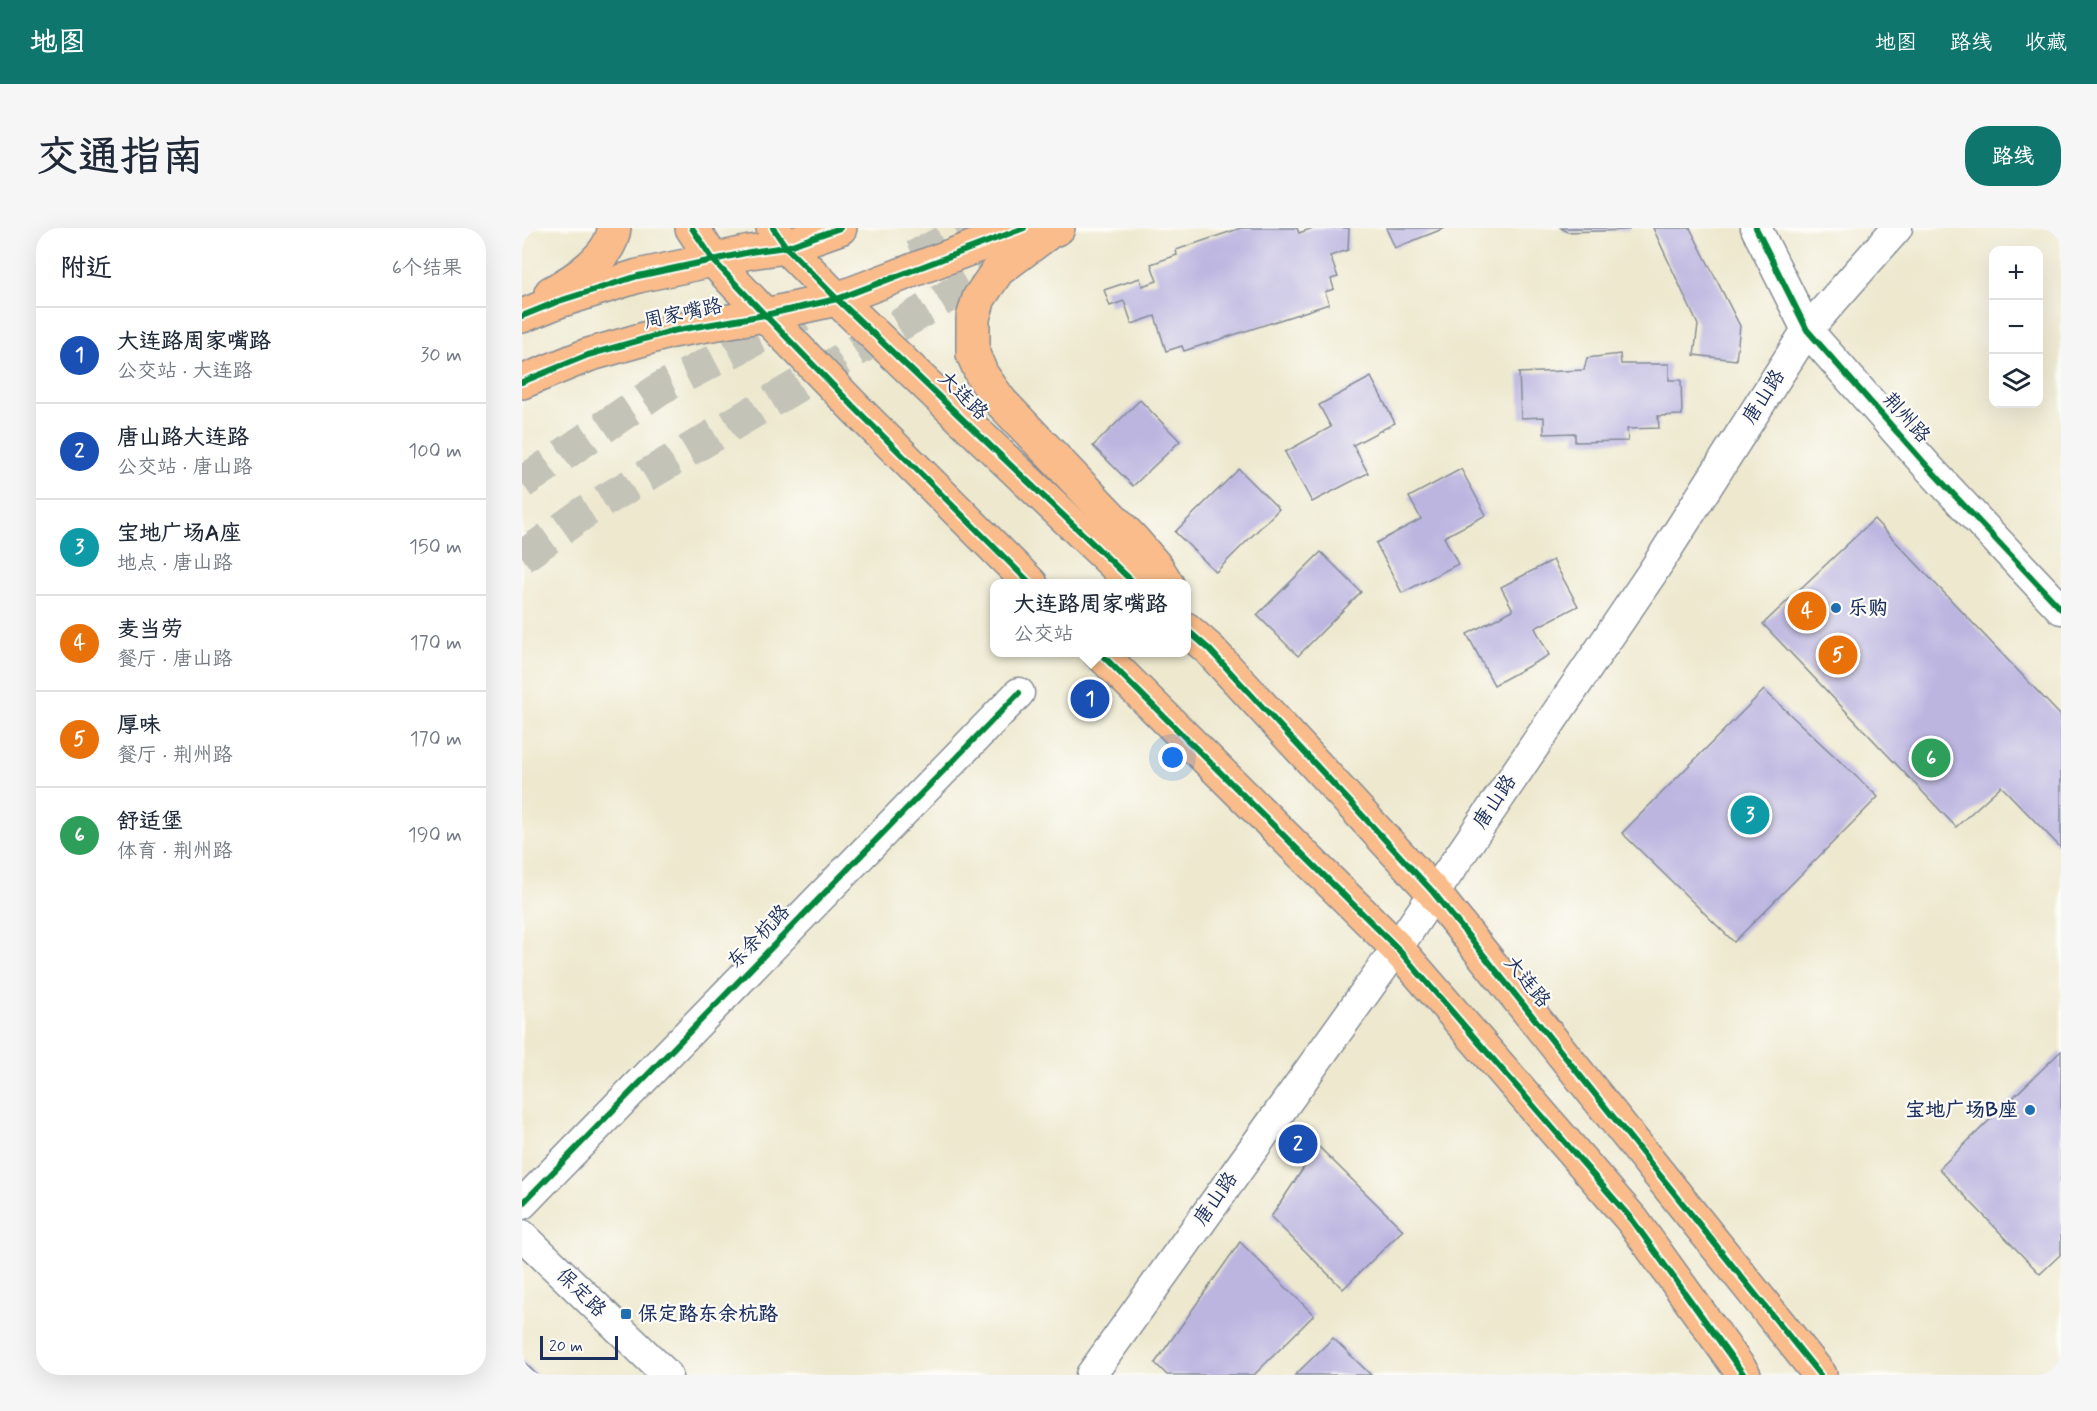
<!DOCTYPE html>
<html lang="zh">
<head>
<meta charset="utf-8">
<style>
  :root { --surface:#fff; --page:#f6f6f7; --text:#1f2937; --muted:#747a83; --line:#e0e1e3; --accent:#0f766e }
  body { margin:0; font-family:Mynerve,"LXGW WenKai TC",sans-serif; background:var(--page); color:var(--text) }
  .controls { position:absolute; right:18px; top:18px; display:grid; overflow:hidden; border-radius:12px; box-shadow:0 6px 24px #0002 }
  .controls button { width:54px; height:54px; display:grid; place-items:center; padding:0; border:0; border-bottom:2px solid var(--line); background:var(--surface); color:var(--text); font:30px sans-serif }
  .scale { position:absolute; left:18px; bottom:15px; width:78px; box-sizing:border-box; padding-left:6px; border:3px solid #1b2f5e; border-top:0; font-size:16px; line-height:21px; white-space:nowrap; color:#1b2f5e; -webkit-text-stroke:4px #fdfcf7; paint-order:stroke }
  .you { position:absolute; left:651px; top:530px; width:21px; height:21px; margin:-15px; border:4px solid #fff; border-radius:50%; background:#1a73e8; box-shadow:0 0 0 9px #1a73e833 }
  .badge { display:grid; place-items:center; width:39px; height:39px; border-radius:50%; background:var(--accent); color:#fff; font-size:20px; font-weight:700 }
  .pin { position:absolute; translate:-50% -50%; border:3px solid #fff; box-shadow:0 2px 6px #0006 }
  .popup { position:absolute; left:468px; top:351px; width:201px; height:78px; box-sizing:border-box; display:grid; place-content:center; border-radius:12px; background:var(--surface); filter:drop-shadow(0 2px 4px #0005); font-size:20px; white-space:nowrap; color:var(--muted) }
  .popup b { font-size:22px; color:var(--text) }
  .popup::after { content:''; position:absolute; left:50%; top:100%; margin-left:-12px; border:12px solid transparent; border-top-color:var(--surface) }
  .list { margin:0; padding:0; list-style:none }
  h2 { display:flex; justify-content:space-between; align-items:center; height:78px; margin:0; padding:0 24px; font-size:26px }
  h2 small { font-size:20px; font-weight:400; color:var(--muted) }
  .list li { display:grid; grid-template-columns:39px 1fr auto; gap:18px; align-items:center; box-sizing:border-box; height:96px; padding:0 24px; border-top:2px solid var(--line) }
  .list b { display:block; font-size:22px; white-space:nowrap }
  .list p { margin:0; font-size:20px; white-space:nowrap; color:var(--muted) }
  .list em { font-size:20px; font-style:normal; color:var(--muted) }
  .icon { flex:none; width:33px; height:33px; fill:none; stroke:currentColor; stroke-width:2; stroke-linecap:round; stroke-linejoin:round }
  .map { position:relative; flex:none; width:1539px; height:1147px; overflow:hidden; border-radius:24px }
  header { display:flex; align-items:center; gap:36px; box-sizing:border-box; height:84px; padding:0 30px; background:var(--accent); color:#fff }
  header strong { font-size:28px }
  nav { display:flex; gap:33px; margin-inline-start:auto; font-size:21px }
  .intro { display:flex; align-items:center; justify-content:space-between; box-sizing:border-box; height:144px; padding:0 36px }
  h1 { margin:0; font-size:42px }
  .button { padding:15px 27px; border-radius:24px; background:var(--accent); color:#fff; font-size:21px; font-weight:700 }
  main { display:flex; gap:36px; padding:0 36px }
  aside { flex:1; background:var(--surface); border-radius:24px; box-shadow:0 6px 24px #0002 }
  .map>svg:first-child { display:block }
</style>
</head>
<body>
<header>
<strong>地图</strong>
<nav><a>地图</a><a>路线</a><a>收藏</a></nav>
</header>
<div class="intro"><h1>交通指南</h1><a class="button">路线</a></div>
<main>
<aside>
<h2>附近<small>6个结果</small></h2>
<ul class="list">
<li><span class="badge" style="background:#1a4fb4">1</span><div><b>大连路周家嘴路</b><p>公交站 · 大连路</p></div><em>30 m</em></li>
<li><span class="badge" style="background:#1a4fb4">2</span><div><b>唐山路大连路</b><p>公交站 · 唐山路</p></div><em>100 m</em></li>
<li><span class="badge" style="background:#0f9aa8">3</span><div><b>宝地广场A座</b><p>地点 · 唐山路</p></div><em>150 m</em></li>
<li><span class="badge" style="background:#e8710a">4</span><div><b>麦当劳</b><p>餐厅 · 唐山路</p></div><em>170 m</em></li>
<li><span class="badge" style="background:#e8710a">5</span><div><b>厚味</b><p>餐厅 · 荆州路</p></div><em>170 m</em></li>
<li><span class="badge" style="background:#2e9e5b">6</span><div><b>舒适堡</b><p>体育 · 荆州路</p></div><em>190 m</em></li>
</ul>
</aside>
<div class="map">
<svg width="1539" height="1147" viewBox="0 0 1539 1147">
  <rect width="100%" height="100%" fill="#fdfcf7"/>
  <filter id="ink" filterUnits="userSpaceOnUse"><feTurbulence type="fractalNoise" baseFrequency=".0167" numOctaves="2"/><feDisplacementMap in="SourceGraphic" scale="12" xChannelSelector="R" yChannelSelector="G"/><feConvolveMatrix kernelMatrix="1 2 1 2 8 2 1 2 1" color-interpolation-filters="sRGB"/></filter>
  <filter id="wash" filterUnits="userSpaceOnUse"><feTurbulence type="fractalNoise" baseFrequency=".008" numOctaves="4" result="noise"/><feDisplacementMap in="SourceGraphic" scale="24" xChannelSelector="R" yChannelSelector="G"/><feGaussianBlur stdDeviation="1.35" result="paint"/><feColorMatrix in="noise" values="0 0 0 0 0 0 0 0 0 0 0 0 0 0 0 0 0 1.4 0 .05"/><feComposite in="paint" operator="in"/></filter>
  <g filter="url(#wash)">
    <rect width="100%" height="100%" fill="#ede8ce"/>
    <g id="blocks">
      <g fill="#bcb5e0">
        <polygon points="719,0 775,0 777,5 791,0 827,0 826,22 808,28 816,49 809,51 812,61 803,64 807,76 662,123 660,118 644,123 633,88 610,96 602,73 588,78 582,62 618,50 620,58 635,53 629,36 655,27 654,22"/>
        <polygon points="864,0 923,0 873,20"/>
        <polygon points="1039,0 1107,0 1107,2 1045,4"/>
        <polygon points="1131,0 1168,0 1218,98 1214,132 1172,127 1176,97"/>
        <polygon points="1098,126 1099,136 1147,136 1147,152 1159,152 1160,187 1136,188 1137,200 1105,201 1106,213 1053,214 1053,205 1022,206 1022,189 999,190 997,145 1062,142 1065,130"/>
        <polygon points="849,149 873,195 831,217 846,245 790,274 763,224 809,199 797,177"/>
        <polygon points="618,172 658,213 611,258 571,218"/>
        <polygon points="717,241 757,281 694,344 653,304"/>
        <polygon points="939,241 964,287 922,309 936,336 880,365 854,315 899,291 887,269"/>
        <polygon points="1352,291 1539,488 1539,620 1479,558 1434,599 1241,396"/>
        <polygon points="799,324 839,364 776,428 735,387"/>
        <polygon points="1031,332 1056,378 1013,400 1027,427 972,457 945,406 991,382 979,359"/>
        <polygon points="1242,462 1356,569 1212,714 1100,605"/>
        <polygon points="1539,823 1539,1026 1518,1046 1417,941"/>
        <polygon points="796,918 881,1002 821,1061 749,989"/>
        <polygon points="718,1014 792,1087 732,1147 645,1147 633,1135"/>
        <polygon points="811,1110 849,1147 773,1147"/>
        <polygon points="0,1132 15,1147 0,1147"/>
      </g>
    </g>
  </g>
  <g filter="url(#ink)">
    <use href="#blocks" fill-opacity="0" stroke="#848c96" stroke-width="1.5"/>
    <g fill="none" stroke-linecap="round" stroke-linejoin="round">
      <g stroke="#c3c3b8" stroke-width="33" stroke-dasharray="33 16" stroke-linecap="butt">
        <polyline points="392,29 449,0"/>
        <polyline points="0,255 139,160 280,87"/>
        <polyline points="0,329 63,284 485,33"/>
      </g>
      <g stroke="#848c96" stroke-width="33">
        <g id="minor">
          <polyline points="1234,0 1285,102 1405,238 1539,381"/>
          <polyline points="0,976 497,465"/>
          <polyline points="0,1007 145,1147"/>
          <polyline points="569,1147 875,720 1130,345 1285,102 1375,0"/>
        </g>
      </g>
      <g stroke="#848c96" stroke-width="36">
        <g id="major">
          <polyline points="170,0 192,33 243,87 333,180 509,356"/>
          <polyline points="251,0 264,19 315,71 613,356"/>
          <polyline points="536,0 527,4 476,42 457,70 451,90 451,126 460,147 479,174 612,313 635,340 645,356"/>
          <path d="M29 65C52 53 90 28 92 0"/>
          <polyline points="0,88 37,73 116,48 228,24 264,19 318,0"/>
          <polyline points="0,154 66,127 150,103 243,87 315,71 502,0"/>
          <polyline points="664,401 687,421 911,664 1298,1147"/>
          <polyline points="577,424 875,720 1111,993 1222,1147"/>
        </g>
      </g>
      <use href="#minor" stroke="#fff" stroke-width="30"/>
      <use href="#major" stroke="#f9bc8a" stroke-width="33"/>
      <g stroke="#fdfcf7" stroke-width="10">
        <g id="cycleway">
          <polyline points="170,0 192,33 243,87 333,180 509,356"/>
          <polyline points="251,0 264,19 315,71 613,356"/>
          <polyline points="1234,0 1285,102 1405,238 1539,381"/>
          <polyline points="0,88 37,73 116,48 228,24 264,19 318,0"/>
          <polyline points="0,154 66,127 150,103 243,87 315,71 502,0"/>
          <polyline points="664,401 687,421 911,664 1298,1147"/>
          <polyline points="577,424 875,720 1111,993 1222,1147"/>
          <polyline points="0,976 497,465"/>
        </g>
      </g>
      <use href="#cycleway" stroke="#00873e" stroke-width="6"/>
    </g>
  </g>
  <g fill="#1f6fb2" stroke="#fdfcf7" stroke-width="2">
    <circle cx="1314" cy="380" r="6"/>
    <circle cx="1508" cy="882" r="6"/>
    <rect x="98" y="1080" width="12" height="12" rx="3"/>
  </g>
  <g text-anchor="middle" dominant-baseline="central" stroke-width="4.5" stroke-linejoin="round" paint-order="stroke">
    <g font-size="20" fill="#1b2f5e" stroke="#fdfcf7">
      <text transform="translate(161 86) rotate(-12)">周家嘴路</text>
      <text transform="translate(441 168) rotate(44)">大连路</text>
      <text transform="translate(1242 169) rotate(-57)">唐山路</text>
      <text transform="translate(1384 190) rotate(48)">荆州路</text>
      <text transform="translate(973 574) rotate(-56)">唐山路</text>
      <text transform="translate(237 709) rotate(-46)">东余杭路</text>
      <text transform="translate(1005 754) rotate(51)">大连路</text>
      <text transform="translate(694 971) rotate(-55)">唐山路</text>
      <text transform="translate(59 1065) rotate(44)">保定路</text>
    </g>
    <g font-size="20" font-weight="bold" fill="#1b2f5e" stroke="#fdfcf7" text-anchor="start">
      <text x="1326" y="380">乐购</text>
      <text x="1496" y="882" text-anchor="end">宝地广场B座</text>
      <text x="116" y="1086">保定路东余杭路</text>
    </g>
  </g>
</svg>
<div class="controls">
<button>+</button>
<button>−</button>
<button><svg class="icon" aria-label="layers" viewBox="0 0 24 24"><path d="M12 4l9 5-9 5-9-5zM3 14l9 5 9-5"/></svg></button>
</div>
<div class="scale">20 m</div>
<div class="you"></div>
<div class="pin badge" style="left:568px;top:471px;background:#1a4fb4">1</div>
<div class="popup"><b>大连路周家嘴路</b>公交站</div>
<div class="pin badge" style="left:776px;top:916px;background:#1a4fb4">2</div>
<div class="pin badge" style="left:1228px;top:587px;background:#0f9aa8">3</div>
<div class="pin badge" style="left:1285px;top:383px;background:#e8710a">4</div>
<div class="pin badge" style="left:1316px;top:427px;background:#e8710a">5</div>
<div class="pin badge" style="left:1409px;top:530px;background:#2e9e5b">6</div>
</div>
</main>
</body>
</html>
